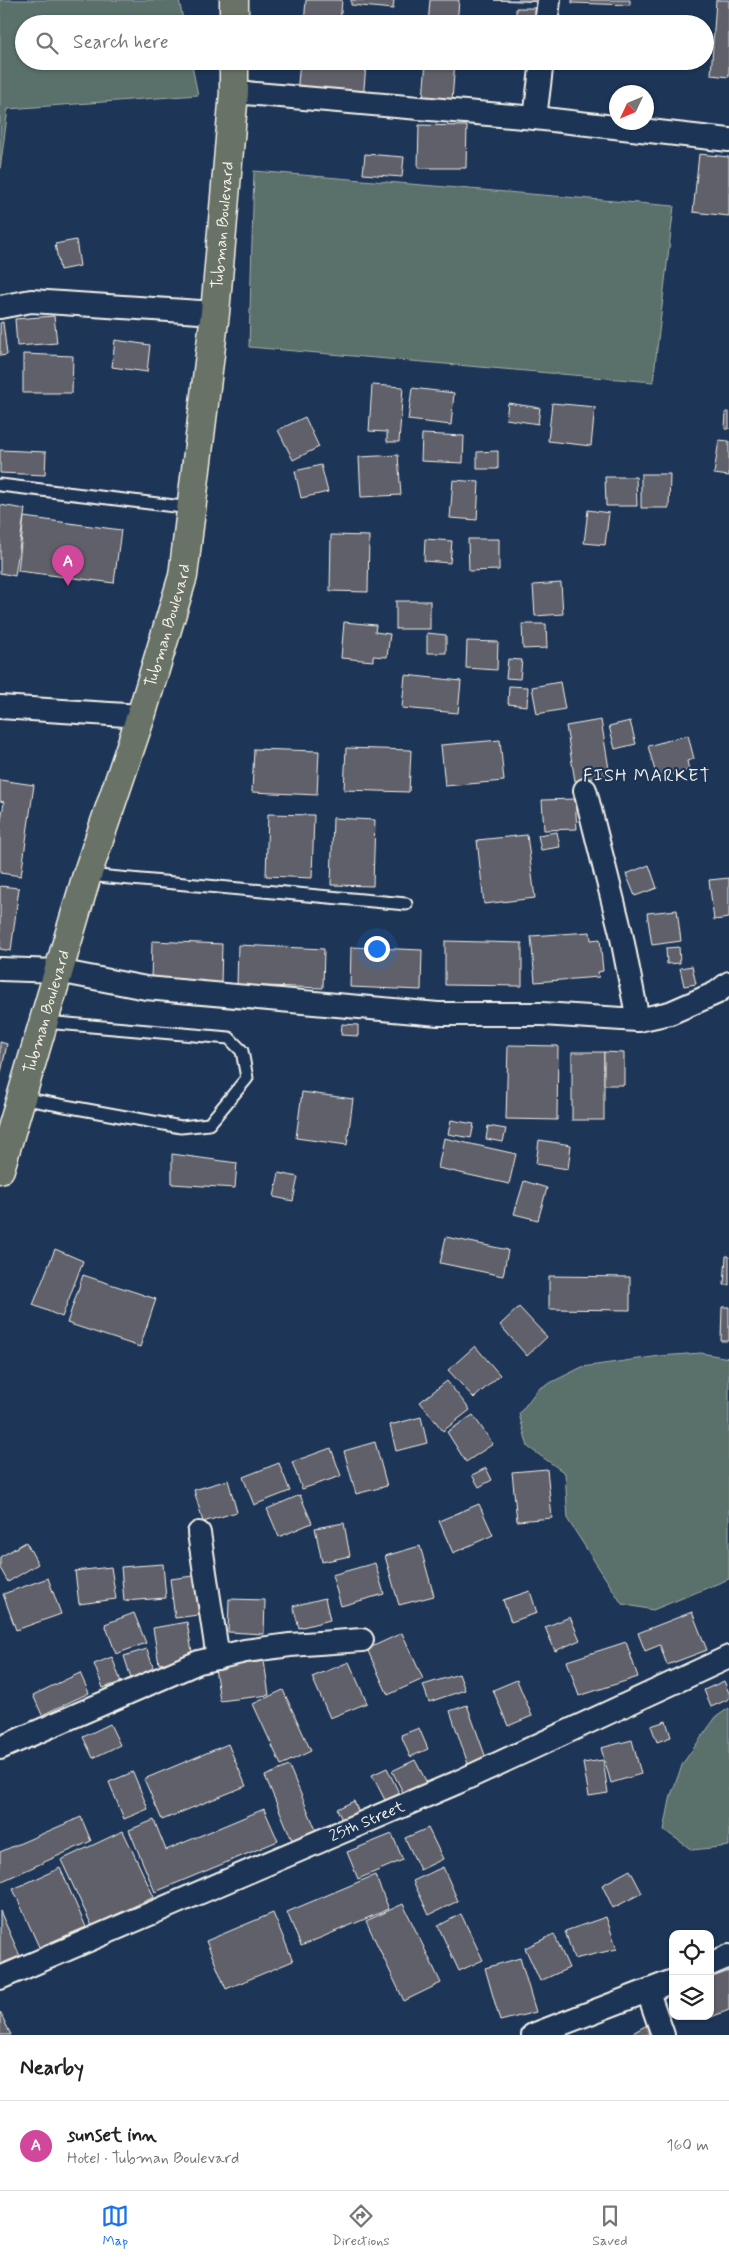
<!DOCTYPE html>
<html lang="en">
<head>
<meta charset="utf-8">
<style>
  :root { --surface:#fff; --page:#f6f6f6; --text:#222; --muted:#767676; --line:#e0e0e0; --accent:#1a73e8 }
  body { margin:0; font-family:Mynerve,sans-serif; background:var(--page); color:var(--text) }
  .controls { position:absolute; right:15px; bottom:15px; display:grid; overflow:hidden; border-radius:10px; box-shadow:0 1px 4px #0004 }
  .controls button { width:45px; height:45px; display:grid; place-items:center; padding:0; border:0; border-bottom:1px solid var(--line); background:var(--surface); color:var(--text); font:25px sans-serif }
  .compass { position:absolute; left:609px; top:85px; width:45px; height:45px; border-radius:50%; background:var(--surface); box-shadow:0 1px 4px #0004; rotate:226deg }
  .you { position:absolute; left:376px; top:948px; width:18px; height:18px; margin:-12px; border:4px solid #fff; border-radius:50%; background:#1a73e8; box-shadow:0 0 0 8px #1a73e833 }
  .badge { display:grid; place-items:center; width:32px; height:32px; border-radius:50%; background:var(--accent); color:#fff; font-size:16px; font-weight:700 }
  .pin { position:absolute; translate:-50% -41px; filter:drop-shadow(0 1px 2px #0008) }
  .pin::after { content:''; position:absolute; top:26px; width:18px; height:15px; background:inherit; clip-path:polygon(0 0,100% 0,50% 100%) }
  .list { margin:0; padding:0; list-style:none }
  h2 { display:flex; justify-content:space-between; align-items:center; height:65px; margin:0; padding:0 20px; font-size:21px }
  h2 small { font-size:16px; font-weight:400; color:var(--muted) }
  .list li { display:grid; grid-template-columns:32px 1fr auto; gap:15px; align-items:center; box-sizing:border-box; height:90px; padding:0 20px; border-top:1px solid var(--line) }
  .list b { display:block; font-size:19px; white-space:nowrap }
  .list p { margin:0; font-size:16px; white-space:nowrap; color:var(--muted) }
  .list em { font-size:16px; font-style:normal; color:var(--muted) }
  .icon { flex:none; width:28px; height:28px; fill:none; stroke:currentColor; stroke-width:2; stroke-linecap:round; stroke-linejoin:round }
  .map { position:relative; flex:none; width:729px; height:2035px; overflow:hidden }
  .search { position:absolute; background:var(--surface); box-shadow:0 1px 4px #0004; left:15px; right:15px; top:15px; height:55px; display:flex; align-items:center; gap:12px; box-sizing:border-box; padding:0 18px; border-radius:28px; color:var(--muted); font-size:19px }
  .sheet { height:155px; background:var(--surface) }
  nav { display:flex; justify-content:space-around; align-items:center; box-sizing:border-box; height:70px; border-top:1px solid var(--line); background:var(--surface); font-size:14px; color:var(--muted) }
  nav a { display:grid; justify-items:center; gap:2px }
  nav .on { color:var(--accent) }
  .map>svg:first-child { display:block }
</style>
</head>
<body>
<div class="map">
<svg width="729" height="2035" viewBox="0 0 729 2035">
  <rect width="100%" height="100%" fill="#1d3557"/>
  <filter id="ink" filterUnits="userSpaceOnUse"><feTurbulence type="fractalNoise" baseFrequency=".02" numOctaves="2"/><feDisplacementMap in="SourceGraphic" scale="10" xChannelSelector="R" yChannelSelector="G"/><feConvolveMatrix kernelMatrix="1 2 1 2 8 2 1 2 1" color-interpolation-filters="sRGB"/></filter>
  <g filter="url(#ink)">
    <g fill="#5a6f6b" stroke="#a7b0aa">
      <polygon points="0,0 179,0 184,24 24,24 24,61 191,61 198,95 8,109 0,170"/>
      <polygon points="254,171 674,206 653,382 249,347"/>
      <polygon points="701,1353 729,1358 729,1579 653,1610 622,1604 568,1520 565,1473 528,1447 519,1414 538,1389 582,1367 660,1356"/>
      <polygon points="729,1708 729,1846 692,1850 664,1830 671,1795 683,1763 716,1717"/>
    </g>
    <g fill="#61616b" stroke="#f4f1e8">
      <polygon points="306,0 342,0 340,24 304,24"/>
      <polygon points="351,0 394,0 393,9 351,5"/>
      <polygon points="430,0 459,0 457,24 428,24"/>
      <polygon points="494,0 544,0 544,2"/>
      <polygon points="572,0 630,0 630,5 572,3"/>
      <polygon points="716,0 729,0 729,77 711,75"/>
      <polygon points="516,8 540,8 539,24 516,24"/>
      <polygon points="300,61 336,61 366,65 363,100 297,94"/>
      <polygon points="426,61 455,61 452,101 423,99"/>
      <polygon points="419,125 467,126 466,168 418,168"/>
      <polygon points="365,154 404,157 402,177 363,174"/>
      <polygon points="699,154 729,157 729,216 693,212"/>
      <polygon points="76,240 80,266 60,270 55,244"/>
      <polygon points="54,316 57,343 17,346 15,319"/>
      <polygon points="3,322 7,355 0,356 0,323"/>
      <polygon points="115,340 150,345 147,372 112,367"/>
      <polygon points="23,354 73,356 72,393 23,393"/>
      <polygon points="372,385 403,387 399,442 387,442 387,432 369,431"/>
      <polygon points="412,388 454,393 451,425 408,420"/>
      <polygon points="508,403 540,408 538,424 506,419"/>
      <polygon points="552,403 595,407 591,446 548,441"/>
      <polygon points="726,412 729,412 729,429 725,429"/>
      <polygon points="305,417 319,447 293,460 278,430"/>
      <polygon points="422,434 464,436 463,463 421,461"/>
      <polygon points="719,440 729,441 729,476 714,474"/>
      <polygon points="0,450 46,452 45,475 0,473"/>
      <polygon points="498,451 498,469 477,469 477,452"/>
      <polygon points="398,455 401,495 361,497 359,457"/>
      <polygon points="321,465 328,492 301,498 295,471"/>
      <polygon points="641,474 670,474 669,508 641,508"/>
      <polygon points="605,477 636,477 637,506 606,506"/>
      <polygon points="453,480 479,482 477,520 450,518"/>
      <polygon points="0,505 25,509 15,576 0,573"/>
      <polygon points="588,510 609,513 605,545 584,543"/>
      <polygon points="24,517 121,530 114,583 18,571"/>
      <polygon points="331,535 369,536 368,592 330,591"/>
      <polygon points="425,539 452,541 450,563 424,561"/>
      <polygon points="468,539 499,539 499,570 469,571"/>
      <polygon points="561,583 563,614 535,616 533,585"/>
      <rect x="396" y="601" width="34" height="28"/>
      <polygon points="344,622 376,625 375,632 390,634 387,657 373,656 373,661 341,658"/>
      <polygon points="522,624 546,624 547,648 523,649"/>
      <polygon points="427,633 446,635 446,653 427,653"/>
      <polygon points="467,641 498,642 497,670 466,668"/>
      <polygon points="508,659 522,660 520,679 506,678"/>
      <polygon points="405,675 461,681 458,713 402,708"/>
      <polygon points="560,682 565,709 537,714 532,687"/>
      <polygon points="509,686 528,687 527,706 508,704"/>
      <polygon points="601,720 610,775 575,781 566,726"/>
      <polygon points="630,721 636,744 615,749 609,726"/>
      <polygon points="688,735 694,759 687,761 689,770 657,778 648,746"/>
      <polygon points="500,740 504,781 445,786 441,745"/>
      <polygon points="346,748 411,750 409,792 344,790"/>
      <polygon points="254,749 319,751 317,795 252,792"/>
      <polygon points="0,780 34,785 21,876 0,873 0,827 4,802 0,801"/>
      <polygon points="575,799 577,829 544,830 542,800"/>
      <polygon points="268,814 314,815 312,878 266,876"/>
      <polygon points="333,818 375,820 373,886 331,885"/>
      <polygon points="557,832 560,847 541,850 538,835"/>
      <polygon points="527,835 535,898 484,904 477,840"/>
      <polygon points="649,865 657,888 635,896 626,874"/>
      <polygon points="729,878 729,918 714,920 709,880"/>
      <polygon points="0,886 19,888 11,951 0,949"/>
      <polygon points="677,910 681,941 652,945 647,913"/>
      <polygon points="590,932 591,940 600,939 603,971 598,972 599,977 535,982 531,936"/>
      <polygon points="152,941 222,944 221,984 151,981"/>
      <polygon points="445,941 522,943 522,986 445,985"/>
      <polygon points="238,945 324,949 323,988 237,985"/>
      <polygon points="351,947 422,950 421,990 350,987"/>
      <polygon points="679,947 680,963 667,964 666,948"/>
      <polygon points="692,966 696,984 684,986 680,968"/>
      <polygon points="342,1024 358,1025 358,1036 341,1035"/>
      <polygon points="0,1042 7,1044 0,1078"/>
      <polygon points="508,1045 558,1046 557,1120 506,1119"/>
      <rect x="572" y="1052" width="32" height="68"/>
      <polygon points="604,1052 624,1053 624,1085 604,1085"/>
      <polygon points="302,1092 353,1099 347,1145 296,1138"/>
      <polygon points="451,1120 474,1124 471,1138 448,1134"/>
      <polygon points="488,1126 506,1129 503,1142 486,1139"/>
      <polygon points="444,1138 516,1154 509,1184 438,1168"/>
      <polygon points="539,1140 571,1145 568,1169 536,1164"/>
      <polygon points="172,1154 237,1163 235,1188 172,1184"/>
      <polygon points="279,1173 298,1177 293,1201 274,1197"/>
      <polygon points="524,1181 547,1188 538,1220 514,1214"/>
      <polygon points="446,1237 508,1250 503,1276 440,1263"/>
      <polygon points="55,1249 83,1261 62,1317 33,1305"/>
      <polygon points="726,1256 729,1256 729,1285 724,1285"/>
      <polygon points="83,1275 156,1299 140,1347 67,1323"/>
      <polygon points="549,1276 630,1277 630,1310 549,1309"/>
      <polygon points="519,1307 547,1337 527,1356 500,1325"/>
      <polygon points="722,1307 729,1307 729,1341 721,1341"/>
      <polygon points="475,1346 500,1375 474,1398 448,1370"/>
      <polygon points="447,1381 470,1410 443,1431 420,1402"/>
      <polygon points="473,1415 493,1444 466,1462 447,1432"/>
      <polygon points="421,1417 427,1443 396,1451 390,1425"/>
      <polygon points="375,1442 387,1486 356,1494 344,1451"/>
      <polygon points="331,1448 341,1476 302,1489 292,1462"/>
      <polygon points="279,1463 290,1491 254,1505 243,1477"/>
      <polygon points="486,1468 492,1480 479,1487 472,1475"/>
      <polygon points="547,1469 552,1518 517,1521 512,1472"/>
      <polygon points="228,1480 237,1512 203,1522 194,1490"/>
      <polygon points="300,1495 312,1523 279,1537 267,1509"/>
      <polygon points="479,1504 493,1535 453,1553 439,1521"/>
      <polygon points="344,1523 350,1556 322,1562 315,1528"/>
      <polygon points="26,1542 38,1564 8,1582 0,1568 0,1557"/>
      <polygon points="420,1546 434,1596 399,1605 385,1556"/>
      <polygon points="375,1563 384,1594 341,1606 332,1575"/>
      <polygon points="163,1564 166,1598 124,1601 121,1567"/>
      <polygon points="111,1567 116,1599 79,1604 75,1571"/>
      <polygon points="201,1575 206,1614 175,1618 170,1579"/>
      <polygon points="48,1578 61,1614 16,1630 3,1594"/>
      <polygon points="530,1591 537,1613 511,1622 503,1600"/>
      <polygon points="325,1598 330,1620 299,1628 293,1606"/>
      <polygon points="229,1599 265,1600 264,1634 228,1632"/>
      <polygon points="692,1612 707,1650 667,1665 660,1645 645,1651 638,1633"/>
      <polygon points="134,1613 146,1643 116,1654 105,1624"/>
      <polygon points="570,1617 580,1640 555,1651 545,1627"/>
      <polygon points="187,1622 193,1658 159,1664 153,1628"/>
      <polygon points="402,1633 423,1679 388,1695 367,1649"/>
      <polygon points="626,1642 638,1677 579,1696 567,1661"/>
      <polygon points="147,1649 155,1673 132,1681 124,1656"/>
      <polygon points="112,1657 121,1682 103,1688 94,1664"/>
      <polygon points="264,1661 269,1695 220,1701 215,1668"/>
      <polygon points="349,1662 367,1703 330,1718 312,1677"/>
      <polygon points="80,1673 89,1693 42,1715 33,1695"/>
      <polygon points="459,1674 465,1690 429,1702 423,1685"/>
      <polygon points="517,1680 532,1716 508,1726 493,1690"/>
      <polygon points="724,1681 729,1693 729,1699 711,1707 704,1690"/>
      <polygon points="283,1690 311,1751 281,1765 253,1704"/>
      <polygon points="467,1705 486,1758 468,1764 450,1711"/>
      <polygon points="666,1721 671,1737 657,1742 651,1726"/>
      <polygon points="110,1724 120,1745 93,1758 83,1737"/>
      <polygon points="419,1728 428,1749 410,1757 401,1735"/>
      <polygon points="632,1740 641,1774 611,1783 601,1748"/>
      <polygon points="228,1744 246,1786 162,1820 144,1779"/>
      <polygon points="415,1760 427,1783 404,1794 392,1771"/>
      <polygon points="603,1760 608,1793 589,1796 583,1763"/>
      <polygon points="289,1766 316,1830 292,1840 265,1776"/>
      <polygon points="387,1768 400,1795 386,1802 372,1775"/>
      <polygon points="133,1772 148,1809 124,1819 109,1782"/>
      <polygon points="354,1801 359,1813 342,1820 337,1809"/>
      <polygon points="264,1809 278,1841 155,1892 129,1830 154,1820 166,1850"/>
      <polygon points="81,1817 91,1841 0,1882 0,1852"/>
      <polygon points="428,1828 443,1859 420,1870 405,1838"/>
      <polygon points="123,1831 154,1897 92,1926 61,1860"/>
      <polygon points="392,1834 403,1860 358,1879 347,1852"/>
      <polygon points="443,1867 458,1901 429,1915 413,1881"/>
      <polygon points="60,1868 86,1927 39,1947 13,1889"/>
      <polygon points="630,1870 642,1893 613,1908 602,1885"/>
      <polygon points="375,1875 389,1909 301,1946 287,1912"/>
      <polygon points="403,1904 441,1983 404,2001 366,1921"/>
      <polygon points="0,1911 20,1956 0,1964"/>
      <polygon points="273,1913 293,1961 226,1989 206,1941"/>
      <polygon points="461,1914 483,1960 459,1971 438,1926"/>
      <polygon points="606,1917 617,1949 574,1959 565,1931"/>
      <polygon points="554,1934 569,1968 540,1981 525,1948"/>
      <polygon points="520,1958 536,2012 500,2021 485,1968"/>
      <polygon points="729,1971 729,2010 706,2019 705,2016 710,2016 710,1978"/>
      <polygon points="0,2012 11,2035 0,2035"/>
      <polygon points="647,2025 653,2035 629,2035"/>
    </g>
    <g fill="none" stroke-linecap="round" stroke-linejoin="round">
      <g stroke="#f4f1e8" stroke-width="15">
        <g id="service">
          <polyline points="0,485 191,508"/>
          <polyline points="87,875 406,904"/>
          <polyline points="21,1098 181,1127 209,1124 247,1078 242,1051 229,1038 45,1022"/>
        </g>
      </g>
      <g stroke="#f4f1e8" stroke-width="26">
        <g id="minor">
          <polyline points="546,24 549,0"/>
          <polyline points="234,92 535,118 729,140"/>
          <polyline points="535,118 542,61"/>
          <polyline points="0,307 31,301 215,313"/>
          <polyline points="0,707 141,716"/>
          <polyline points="585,790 621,933 638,1020"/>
          <polyline points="0,969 58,971 146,988 438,1014 542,1014 638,1020 670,1013 716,993 729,983"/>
          <polyline points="199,1533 218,1658"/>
          <polyline points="0,1748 199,1662 245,1651 290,1645 362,1640"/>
          <polyline points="710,1964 729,1956"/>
          <path id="s1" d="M0 1978 456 1783 729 1657"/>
          <polyline points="648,1992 663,2035"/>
          <polyline points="533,2035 673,1981"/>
        </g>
      </g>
      <g stroke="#f4f1e8" stroke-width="31">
        <g id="trunk">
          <polyline points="234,0 234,24"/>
          <path id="s2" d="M0 1169 87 875 141 716 183 576 215 313 234 92V61"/>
        </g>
      </g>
      <use href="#service" stroke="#1d3557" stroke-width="11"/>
      <use href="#minor" stroke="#1d3557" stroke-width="22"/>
      <use href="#trunk" stroke="#697266" stroke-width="28"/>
    </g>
  </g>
  <g text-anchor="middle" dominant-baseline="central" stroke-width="4.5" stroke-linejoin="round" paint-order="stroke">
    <g font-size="16" fill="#f4f1e8" stroke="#1d3557">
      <text stroke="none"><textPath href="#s2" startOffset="974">Tubman Boulevard</textPath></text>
      <text stroke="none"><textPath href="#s2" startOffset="569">Tubman Boulevard</textPath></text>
      <text stroke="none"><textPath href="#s2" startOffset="164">Tubman Boulevard</textPath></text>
      <text stroke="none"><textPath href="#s1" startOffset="399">25th Street</textPath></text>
    </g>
    <g font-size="18" letter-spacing="1" fill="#f4f1e8" stroke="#1d3557">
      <text x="647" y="776">FISH MARKET</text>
    </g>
  </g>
</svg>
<div class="controls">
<button><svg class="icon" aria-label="locate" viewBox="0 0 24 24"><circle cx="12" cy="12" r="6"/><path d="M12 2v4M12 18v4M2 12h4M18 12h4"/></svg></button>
<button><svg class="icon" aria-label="layers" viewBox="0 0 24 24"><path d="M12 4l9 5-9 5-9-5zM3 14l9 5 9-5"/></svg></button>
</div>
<svg class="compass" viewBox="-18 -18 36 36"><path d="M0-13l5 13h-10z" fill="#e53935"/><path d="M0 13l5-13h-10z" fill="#767676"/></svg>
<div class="you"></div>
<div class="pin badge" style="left:68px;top:586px;background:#d1479c">A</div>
<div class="search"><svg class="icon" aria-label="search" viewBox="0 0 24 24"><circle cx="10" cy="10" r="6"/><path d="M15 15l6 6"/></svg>Search here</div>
</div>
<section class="sheet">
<h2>Nearby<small></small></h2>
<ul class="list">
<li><span class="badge" style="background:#d1479c">A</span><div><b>sunset inn</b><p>Hotel · Tubman Boulevard</p></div><em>160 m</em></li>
</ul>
</section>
<nav>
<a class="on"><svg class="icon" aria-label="map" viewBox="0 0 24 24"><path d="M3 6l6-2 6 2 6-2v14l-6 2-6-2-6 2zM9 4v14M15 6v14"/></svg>Map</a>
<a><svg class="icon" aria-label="directions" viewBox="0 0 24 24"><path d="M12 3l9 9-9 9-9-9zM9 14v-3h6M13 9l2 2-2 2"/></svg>Directions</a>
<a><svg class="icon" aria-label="saved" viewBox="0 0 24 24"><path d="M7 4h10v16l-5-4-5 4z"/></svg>Saved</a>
</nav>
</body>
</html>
